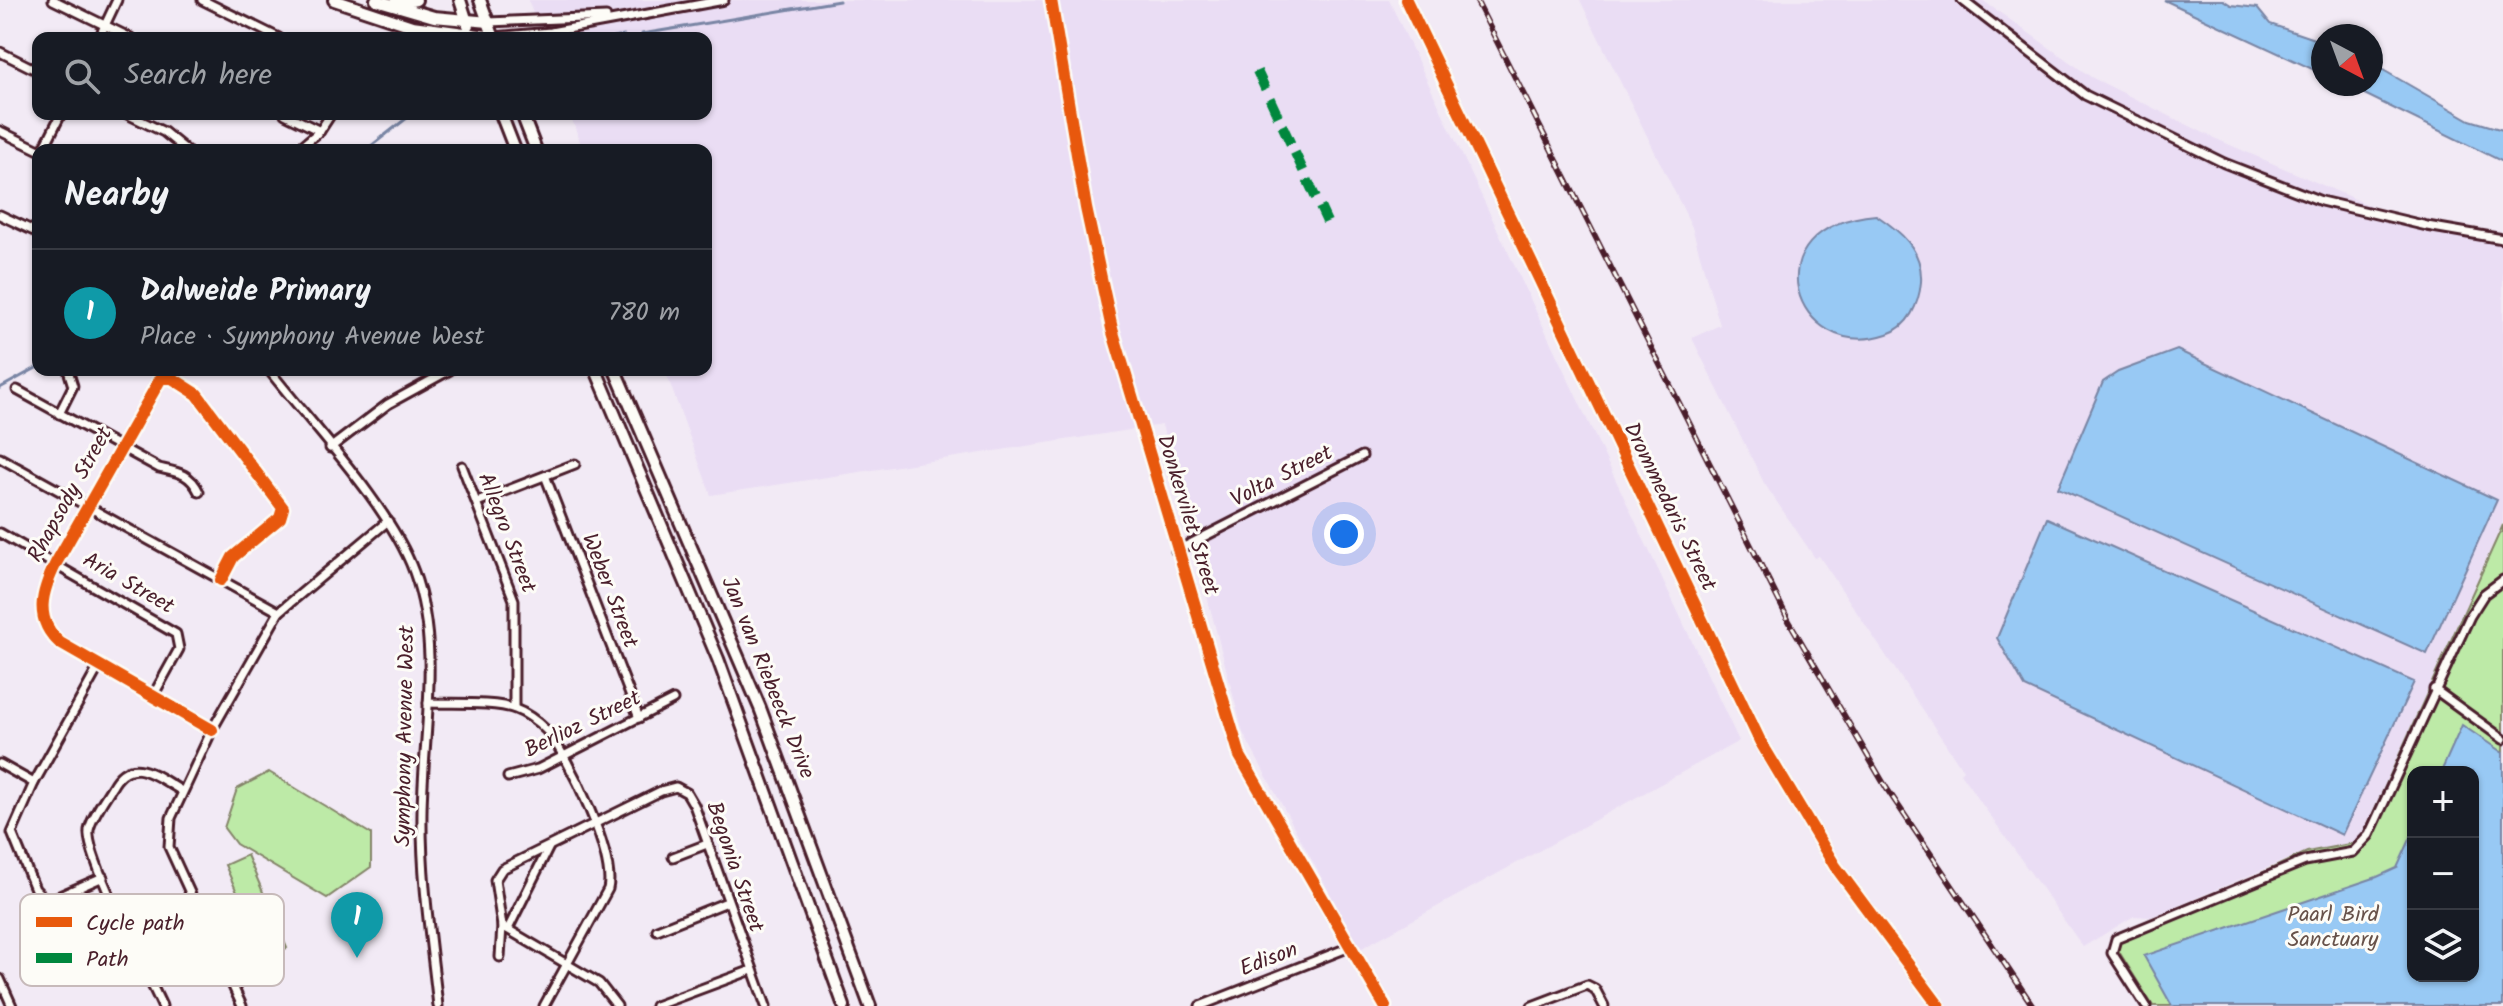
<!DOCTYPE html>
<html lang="en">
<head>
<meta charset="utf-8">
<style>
  :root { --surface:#171b24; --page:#20242c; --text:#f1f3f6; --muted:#9ea1a6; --line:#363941; --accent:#d93025 }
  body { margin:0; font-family:Kalam,sans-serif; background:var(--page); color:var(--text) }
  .controls { position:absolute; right:24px; bottom:24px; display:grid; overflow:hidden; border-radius:16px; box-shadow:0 2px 6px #0004 }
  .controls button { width:72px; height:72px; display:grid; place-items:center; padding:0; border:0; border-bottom:2px solid var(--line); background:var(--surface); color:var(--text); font:40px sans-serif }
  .compass { position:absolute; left:2311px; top:24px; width:72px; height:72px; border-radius:50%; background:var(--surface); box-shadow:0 2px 6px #0004; rotate:139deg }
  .you { position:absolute; left:1344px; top:534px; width:28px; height:28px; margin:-20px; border:6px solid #fff; border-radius:50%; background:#1a73e8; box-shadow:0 0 0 12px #1a73e833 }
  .badge { display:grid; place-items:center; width:52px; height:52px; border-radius:50%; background:var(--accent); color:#fff; font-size:26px; font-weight:700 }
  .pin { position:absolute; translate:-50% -66px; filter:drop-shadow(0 2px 4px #0008) }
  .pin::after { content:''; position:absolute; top:42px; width:28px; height:24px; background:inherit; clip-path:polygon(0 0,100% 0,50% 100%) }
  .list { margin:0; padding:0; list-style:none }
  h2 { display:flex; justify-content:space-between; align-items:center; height:104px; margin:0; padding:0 32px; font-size:34px }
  h2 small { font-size:26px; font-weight:400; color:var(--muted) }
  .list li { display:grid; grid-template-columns:52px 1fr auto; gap:24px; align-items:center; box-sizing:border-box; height:128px; padding:0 32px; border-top:2px solid var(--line) }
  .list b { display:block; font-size:30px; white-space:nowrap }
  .list p { margin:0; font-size:26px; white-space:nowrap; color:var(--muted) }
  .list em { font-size:26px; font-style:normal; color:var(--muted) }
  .icon { flex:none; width:44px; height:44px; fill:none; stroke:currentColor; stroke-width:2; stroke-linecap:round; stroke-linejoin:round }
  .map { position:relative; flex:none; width:2503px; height:1006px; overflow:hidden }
  .search { position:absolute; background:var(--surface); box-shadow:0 2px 6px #0004; left:32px; top:32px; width:680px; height:88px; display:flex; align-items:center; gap:20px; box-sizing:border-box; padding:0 28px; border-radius:16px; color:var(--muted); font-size:30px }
  .panel { position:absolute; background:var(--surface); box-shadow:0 2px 6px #0004; left:32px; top:144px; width:680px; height:232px; border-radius:16px }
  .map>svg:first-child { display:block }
</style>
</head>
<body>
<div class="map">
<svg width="2503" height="1006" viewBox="0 0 2503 1006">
  <rect width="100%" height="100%" fill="#f2eaf5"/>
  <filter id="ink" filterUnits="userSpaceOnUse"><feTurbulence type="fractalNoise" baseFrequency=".0125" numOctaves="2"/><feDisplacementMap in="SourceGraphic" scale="16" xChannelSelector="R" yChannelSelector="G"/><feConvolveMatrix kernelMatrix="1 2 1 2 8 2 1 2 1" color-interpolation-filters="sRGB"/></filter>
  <g filter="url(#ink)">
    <g fill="#eaddf4">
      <polygon points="528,0 1389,0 1739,741 1360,949 1243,733 1162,425 711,495 665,370 706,370 706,150 583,150 570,114 706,114 706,38 542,38"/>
      <polygon points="1580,0 1982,0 2091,77 2214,138 2380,210 2441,225 2503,233 2503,522 2359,842 2307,851 2151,917 2134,916 2083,947 1960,773 1963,770 1819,556 1815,558 1764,483 1692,338 1720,325 1692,227"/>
    </g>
    <g fill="#bdeaa7" stroke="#848469" stroke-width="2" fill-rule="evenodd">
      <path d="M2503 525V1006H2153L2116 947 2122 938 2307 852 2360 842ZM2413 772H2473V976H2413Z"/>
      <polygon points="269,772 371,834 371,867 327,898 236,844 224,828 237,789"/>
      <polygon points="247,855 287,948 266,958 225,865"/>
    </g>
    <g fill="#98c9f4" stroke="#7985a4" stroke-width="2">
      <polygon points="2164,0 2223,0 2231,5 2257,8 2270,24 2323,42 2323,74"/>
      <polygon points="2371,63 2470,120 2503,130 2503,162 2344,84 2371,84"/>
      <path d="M1876 215C1900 231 1923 249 1921 282 1919 304 1909 327 1887 334 1794 365 1747 226 1876 215Z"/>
      <polygon points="2177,350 2497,500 2427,654 2058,488 2103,382 2118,372"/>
      <polygon points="2047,518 2414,682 2342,835 2025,687 1997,638"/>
      <polygon points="2462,725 2503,753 2503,1006 2172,1006 2144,956 2377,877 2397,868 2413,833 2413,976 2473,976 2473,772 2441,772"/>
    </g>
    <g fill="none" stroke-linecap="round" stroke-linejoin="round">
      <g stroke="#7985a4" stroke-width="3">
        <polyline points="642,34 839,1"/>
        <polyline points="613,38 624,36"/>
        <polyline points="366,150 412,114"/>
        <polyline points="0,388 38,367"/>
      </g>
      <g stroke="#4a1f2b" stroke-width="13">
        <g id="street">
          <polyline points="53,0 131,38"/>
          <polyline points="202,0 279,38"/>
          <polyline points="1051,0 1086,208 1112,329 1240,756 1385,1006"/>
          <polyline points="1962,0 2085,95 2224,163 2321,201 2427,226 2503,239"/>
          <polyline points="489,22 606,17"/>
          <polyline points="494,37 551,32 724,0"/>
          <polyline points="99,38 117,0"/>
          <polyline points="0,52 38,71"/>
          <polyline points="127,114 164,132 186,150"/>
          <polyline points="285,114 320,131"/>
          <polyline points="0,131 39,150"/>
          <polyline points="43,150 61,114"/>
          <polyline points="297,150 320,131 331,114"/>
          <polyline points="0,215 38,233"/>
          <path d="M269 370C312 425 391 508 414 572 442 649 423 732 422 812 421 877 431 942 438 1006"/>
          <path d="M17 390 159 468C177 472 190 473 199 492"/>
          <polyline points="59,414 73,386 68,370"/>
          <polyline points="330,448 388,404 450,370"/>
          <polyline points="0,458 279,612"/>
          <polyline points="462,466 514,600 514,708"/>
          <polyline points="546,478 639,718"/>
          <polyline points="477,502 575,464"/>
          <polyline points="0,533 176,634 179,649 153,696"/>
          <polyline points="1176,551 1362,456"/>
          <polyline points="99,666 34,783 12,833 35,889 44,898 55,898 103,877"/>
          <polyline points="2434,689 2503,739"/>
          <path d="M428 703C451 704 495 701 515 709 526 713 538 722 546 730 569 756 616 856 608 889L544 1006"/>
          <path d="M212 730 60 643C33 619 42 591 56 563L161 378H172L197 394 283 508 280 518 233 557 221 580"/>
          <polyline points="0,764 34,783"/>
          <polyline points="508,777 538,769 673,700"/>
          <polyline points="673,857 707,844"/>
          <polyline points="502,926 599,983 617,1006"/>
          <polyline points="508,929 549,847"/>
          <polyline points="657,930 727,902"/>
          <polyline points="500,957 502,926 495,880 502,869 661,791 676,787 687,793 694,805 766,1006"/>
          <polyline points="67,966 130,936"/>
          <polyline points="0,979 12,1006"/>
          <path d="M162 1006C148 975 85 856 89 830 92 816 104 800 112 787 131 752 157 777 182 791"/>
          <polyline points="242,1006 169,847 171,818 212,730 279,612 388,521"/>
          <polyline points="655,1006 752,970"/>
          <polyline points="1200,1006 1350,947"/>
          <polyline points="1532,1006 1587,985 1595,989 1604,1006"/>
          <polyline points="2146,1006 2112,953 2116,939 2305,861 2353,852 2369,835 2470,616 2484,594 2503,580"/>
        </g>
      </g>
      <g stroke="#4a1f2b" stroke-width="16">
        <g id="secondary">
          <polyline points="334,0 412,26 494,37"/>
          <polyline points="376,0 434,17 489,22"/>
          <polyline points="460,0 468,25"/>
          <polyline points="480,0 494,38"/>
          <polyline points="1406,0 1760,741 1835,866 1939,1006"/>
          <polyline points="394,4 416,0"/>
          <polyline points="501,114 515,150"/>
          <polyline points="522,114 536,150"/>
          <polyline points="596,370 718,659 844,1006"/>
          <polyline points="615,370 760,708 870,1006"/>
        </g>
      </g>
      <use href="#street" stroke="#fdfcf7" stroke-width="7"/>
      <use href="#secondary" stroke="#fdfcf7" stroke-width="10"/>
      <g stroke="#4a1f2b" stroke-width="6">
        <polyline id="rail" points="1476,0 1789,621 1887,789 2033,1006"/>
      </g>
      <use href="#rail" stroke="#fdfcf7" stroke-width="3" stroke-dasharray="9" stroke-linecap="butt"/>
      <polyline stroke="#00873e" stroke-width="10" stroke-dasharray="20 10" stroke-linecap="butt" points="1257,71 1327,222"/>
      <g stroke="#fdfcf7" stroke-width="17">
        <g id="cycleway">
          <polyline points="1051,0 1086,208 1112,329 1240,756 1385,1006"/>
          <polyline points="1406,0 1760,741 1835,866 1939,1006"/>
          <path d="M212 730 60 643C33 619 42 591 56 563L161 378H172L197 394 283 508 280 518 233 557 221 580"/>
        </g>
      </g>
      <use href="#cycleway" stroke="#e8590c" stroke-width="12"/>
    </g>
  </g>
  <g text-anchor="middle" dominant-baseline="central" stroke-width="6" stroke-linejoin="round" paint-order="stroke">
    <g font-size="22" fill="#4a1f2b" stroke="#fdfcf7">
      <text transform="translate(1282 477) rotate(-27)">Volta Street</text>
      <text transform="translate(71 495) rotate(-61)">Rhapsody Street</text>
      <text transform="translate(1669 507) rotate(64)">Drommedaris Street</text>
      <text transform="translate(1187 515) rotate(73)">Donkervilet Street</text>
      <text transform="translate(506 533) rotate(69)">Allegro Street</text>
      <text transform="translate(128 584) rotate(30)">Aria Street</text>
      <text transform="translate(609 591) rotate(69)">Weber Street</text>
      <text transform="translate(767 678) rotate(68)">Jan van Riebeeck Drive</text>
      <text transform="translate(583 725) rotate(-26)">Berlioz Street</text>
      <text transform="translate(406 736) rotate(-89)">Symphony Avenue West</text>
      <text transform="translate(734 867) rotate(71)">Begonia Street</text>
      <text transform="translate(1269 960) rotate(-21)">Edison</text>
    </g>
    <g font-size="22" fill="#67524a" stroke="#fdfcf7">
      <text x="2333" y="915">Paarl Bird<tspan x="2333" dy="25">Sanctuary</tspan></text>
    </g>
  </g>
  <rect x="20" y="894" width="264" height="92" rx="12" fill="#fdfcf7" stroke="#c7baba" stroke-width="2"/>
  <rect x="36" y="917" width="36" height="10" fill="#e8590c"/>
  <rect x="36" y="953" width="36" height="10" fill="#00873e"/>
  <g font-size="22" fill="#4a1f2b">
    <text x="86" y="930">Cycle path</text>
    <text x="86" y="966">Path</text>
  </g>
</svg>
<div class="controls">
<button>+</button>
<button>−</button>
<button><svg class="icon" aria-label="layers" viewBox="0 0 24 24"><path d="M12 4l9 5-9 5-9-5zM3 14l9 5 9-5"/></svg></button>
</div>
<svg class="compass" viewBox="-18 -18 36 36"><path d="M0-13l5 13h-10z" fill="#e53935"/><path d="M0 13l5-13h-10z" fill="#9ea1a6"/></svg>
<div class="you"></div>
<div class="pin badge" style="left:357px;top:958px;background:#0f9aa8">1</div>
<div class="search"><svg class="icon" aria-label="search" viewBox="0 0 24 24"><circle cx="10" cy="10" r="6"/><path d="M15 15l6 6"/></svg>Search here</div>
<section class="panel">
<h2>Nearby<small></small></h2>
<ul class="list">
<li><span class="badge" style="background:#0f9aa8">1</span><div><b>Dalweide Primary</b><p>Place · Symphony Avenue West</p></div><em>780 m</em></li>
</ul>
</section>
</div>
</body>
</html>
